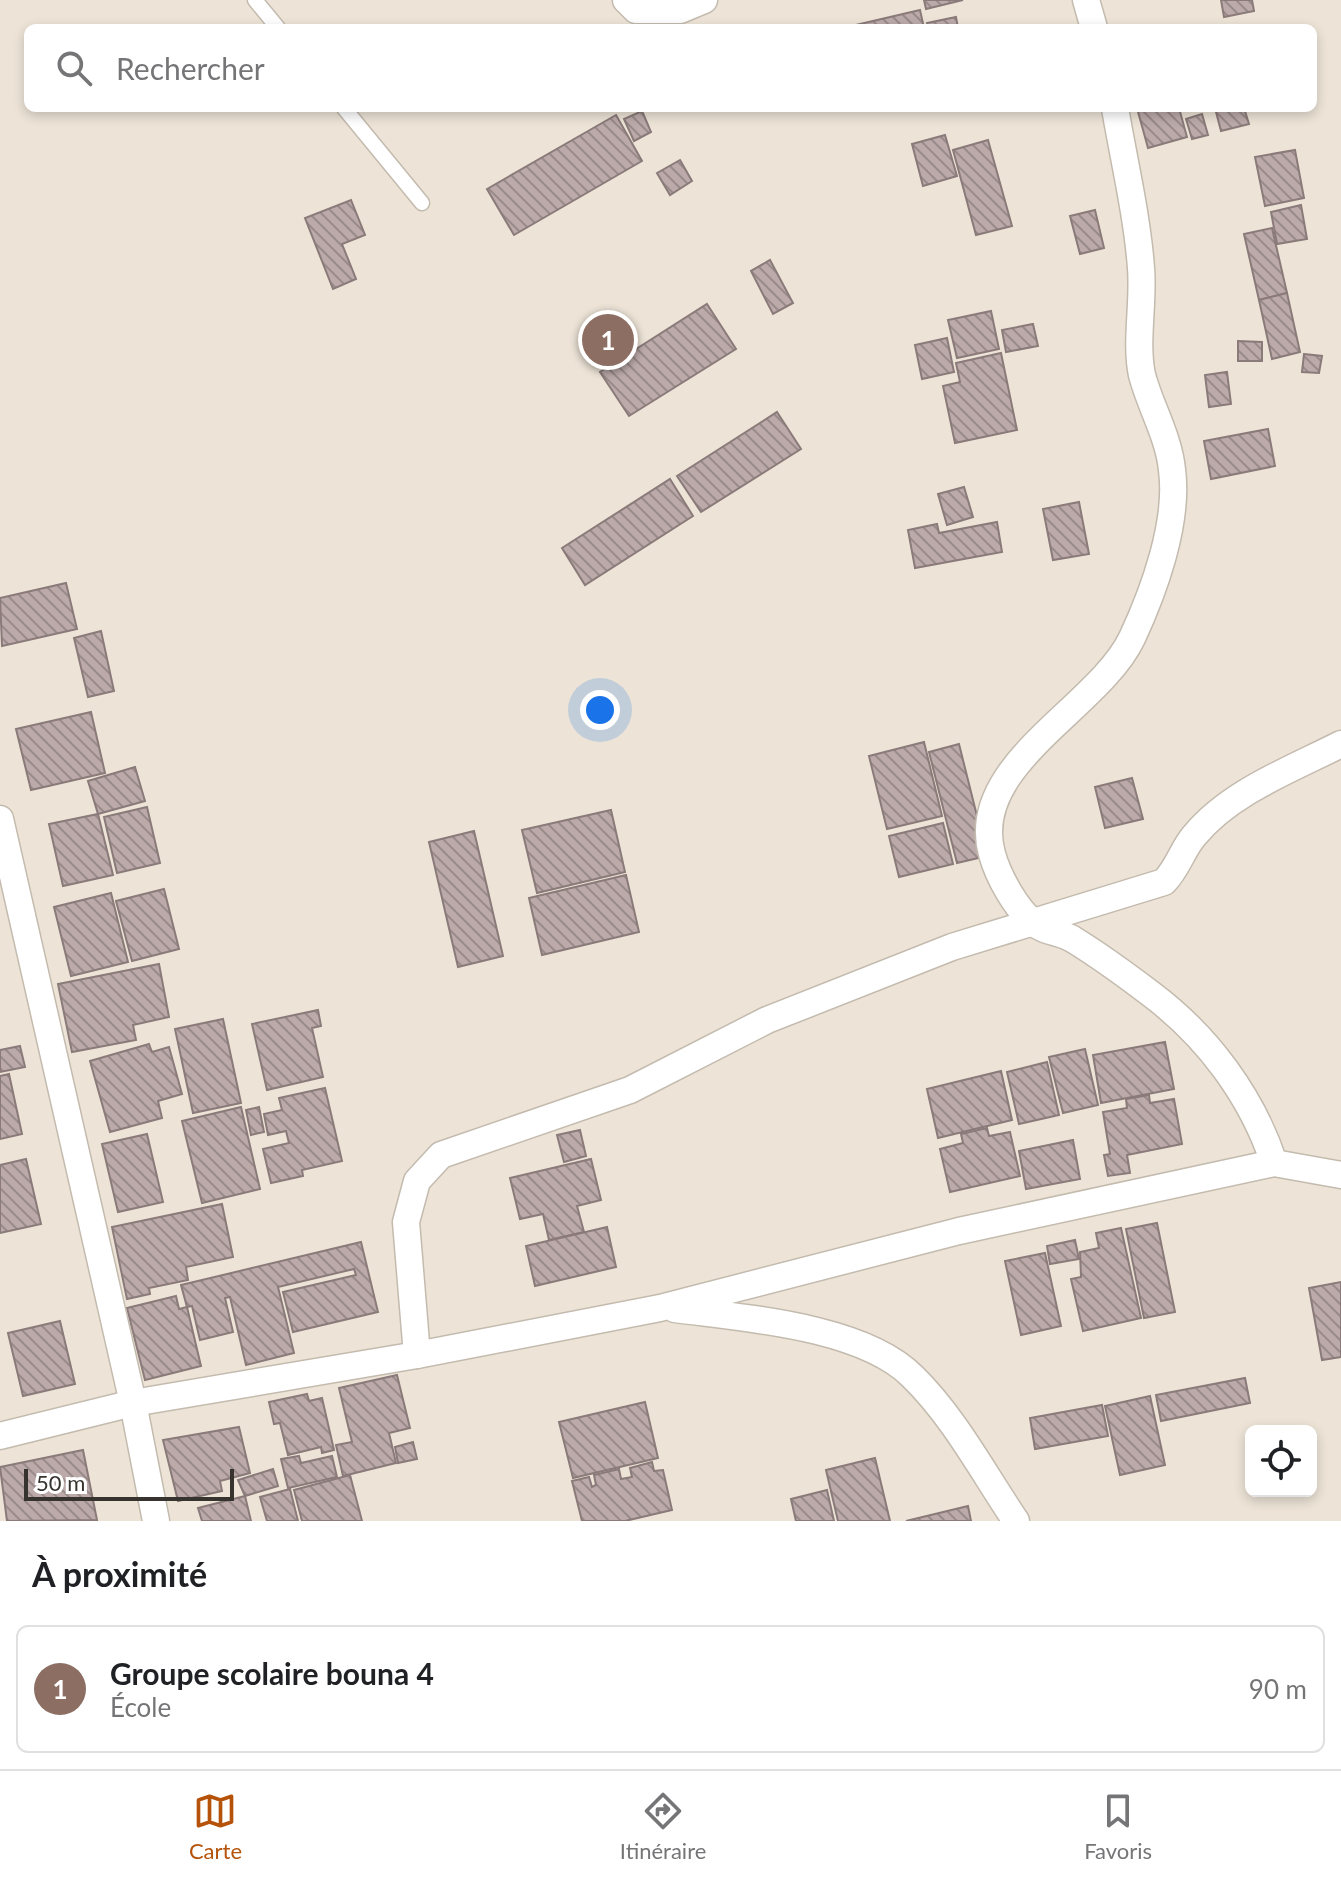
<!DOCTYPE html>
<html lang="fr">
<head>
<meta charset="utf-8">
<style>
  :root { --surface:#fff; --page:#f6f6f6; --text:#202124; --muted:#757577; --line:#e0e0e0; --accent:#b45309 }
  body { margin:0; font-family:Lato,sans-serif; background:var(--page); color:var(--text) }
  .controls { position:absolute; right:24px; bottom:24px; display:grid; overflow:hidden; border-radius:12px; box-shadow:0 4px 12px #0003 }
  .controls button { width:72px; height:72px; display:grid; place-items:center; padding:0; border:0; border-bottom:2px solid var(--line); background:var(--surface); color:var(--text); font:40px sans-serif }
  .scale { position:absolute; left:24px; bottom:20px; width:210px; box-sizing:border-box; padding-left:8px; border:4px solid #37342f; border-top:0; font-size:22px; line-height:28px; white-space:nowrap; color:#37342f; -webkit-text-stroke:6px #fff; paint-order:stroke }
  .you { position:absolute; left:600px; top:710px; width:28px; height:28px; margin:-20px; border:6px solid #fff; border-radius:50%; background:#1a73e8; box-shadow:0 0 0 12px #1a73e833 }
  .badge { display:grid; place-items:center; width:52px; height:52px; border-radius:50%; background:var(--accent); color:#fff; font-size:26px; font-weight:700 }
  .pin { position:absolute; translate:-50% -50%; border:4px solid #fff; box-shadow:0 2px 8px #0006 }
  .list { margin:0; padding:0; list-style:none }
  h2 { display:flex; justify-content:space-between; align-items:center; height:104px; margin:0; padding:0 32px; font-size:34px }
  h2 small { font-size:26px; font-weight:400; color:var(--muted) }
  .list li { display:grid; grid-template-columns:52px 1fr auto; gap:24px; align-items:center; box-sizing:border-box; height:128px; margin:0 16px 16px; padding:0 16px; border:2px solid var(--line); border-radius:12px }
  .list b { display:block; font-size:30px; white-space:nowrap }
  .list p { margin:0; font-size:26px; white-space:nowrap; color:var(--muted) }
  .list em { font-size:26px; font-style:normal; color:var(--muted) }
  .icon { flex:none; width:44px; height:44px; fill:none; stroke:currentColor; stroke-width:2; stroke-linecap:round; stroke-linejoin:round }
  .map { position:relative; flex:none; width:1341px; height:1521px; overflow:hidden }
  .search { position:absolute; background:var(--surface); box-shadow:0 4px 12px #0003; left:24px; right:24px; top:24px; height:88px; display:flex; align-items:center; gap:20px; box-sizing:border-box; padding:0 28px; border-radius:12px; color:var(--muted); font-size:30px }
  .sheet { height:248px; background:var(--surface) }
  nav { display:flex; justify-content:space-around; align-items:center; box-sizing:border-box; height:112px; border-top:2px solid var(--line); background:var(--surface); font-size:22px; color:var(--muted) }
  nav a { display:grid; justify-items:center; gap:4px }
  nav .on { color:var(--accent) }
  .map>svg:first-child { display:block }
</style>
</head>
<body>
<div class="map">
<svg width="1341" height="1521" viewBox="0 0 1341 1521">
  <defs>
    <pattern id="building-back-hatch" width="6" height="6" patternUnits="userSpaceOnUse" patternTransform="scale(2)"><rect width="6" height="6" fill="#bbaaa9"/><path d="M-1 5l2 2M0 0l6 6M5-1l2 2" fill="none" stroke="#998b8a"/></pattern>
  </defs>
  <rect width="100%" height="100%" fill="#ede4d7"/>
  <g fill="url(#building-back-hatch)" stroke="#8a7a79" stroke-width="2">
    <polygon points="924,0 963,0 926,9"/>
    <polygon points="1221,0 1252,0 1254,11 1224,17"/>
    <polygon points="920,10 924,28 843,28"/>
    <polygon points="956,17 958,28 928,28 927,23"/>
    <polygon points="1137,108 1179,108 1187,137 1148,148"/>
    <polygon points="1215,108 1244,108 1249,124 1221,131"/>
    <polygon points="642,111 651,132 634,141 624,119"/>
    <polygon points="1202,114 1208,135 1192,139 1186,119"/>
    <polygon points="616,115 642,161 514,235 487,189"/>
    <polygon points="945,135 957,176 923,186 912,144"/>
    <polygon points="988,140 1012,226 976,235 953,150"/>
    <polygon points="1295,150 1304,198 1265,206 1255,157"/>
    <polygon points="680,160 692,181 670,195 657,173"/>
    <polygon points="351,200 365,235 342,244 356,279 333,289 305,218"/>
    <polygon points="1301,205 1307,239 1277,244 1271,212"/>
    <polygon points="1095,210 1104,248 1080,254 1070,216"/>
    <polygon points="1272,228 1287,293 1259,300 1244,234"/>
    <polygon points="770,260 793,303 773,314 751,271"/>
    <polygon points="1287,293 1300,352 1272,359 1259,300"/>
    <polygon points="707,304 736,349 629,416 600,372"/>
    <polygon points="991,311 999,349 957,358 948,320"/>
    <polygon points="1033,324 1038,346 1006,352 1002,330"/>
    <polygon points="947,338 954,372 922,379 915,345"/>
    <polygon points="1238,341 1262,342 1262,361 1238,361"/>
    <polygon points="1001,353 1017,430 955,443 943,386 960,382 956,363"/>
    <polygon points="1304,354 1322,356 1319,373 1302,372"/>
    <polygon points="1227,372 1231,404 1209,407 1205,375"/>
    <polygon points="777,412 801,449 701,512 677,476"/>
    <polygon points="1268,429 1275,466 1211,479 1204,441"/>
    <polygon points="670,479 693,516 585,585 562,548"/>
    <polygon points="964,487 973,517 947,525 938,494"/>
    <polygon points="1079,502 1089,554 1053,560 1043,509"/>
    <polygon points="997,522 1002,552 915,568 908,530 937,524 939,533"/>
    <polygon points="66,583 77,629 2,646 0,598"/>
    <polygon points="101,631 114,691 88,697 74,638"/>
    <polygon points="91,712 105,773 31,790 16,729"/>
    <polygon points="924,742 942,816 887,829 869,756"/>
    <polygon points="959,744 987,856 957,863 929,752"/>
    <polygon points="135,767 145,801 98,814 88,781"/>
    <polygon points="1132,778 1143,819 1105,828 1095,787"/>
    <polygon points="147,807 160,863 117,873 104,817"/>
    <polygon points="611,810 625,872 537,893 522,830"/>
    <polygon points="98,814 113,875 63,886 49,824"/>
    <polygon points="943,823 953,864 899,877 889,836"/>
    <polygon points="474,831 503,956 458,967 429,842"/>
    <polygon points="626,875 639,932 542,955 529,898"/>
    <polygon points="164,889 179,949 132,961 116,901"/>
    <polygon points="111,893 128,962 71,976 54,907"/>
    <polygon points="159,964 169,1017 133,1025 136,1040 72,1052 58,984"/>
    <polygon points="318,1010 321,1026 312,1028 323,1077 267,1090 252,1024"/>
    <polygon points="223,1019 241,1103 193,1113 175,1029"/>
    <polygon points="1165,1042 1174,1089 1101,1103 1093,1055"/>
    <polygon points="149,1044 152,1052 169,1047 182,1094 158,1101 162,1118 110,1132 90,1061"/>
    <polygon points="20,1046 25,1067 0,1072 0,1050"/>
    <polygon points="1085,1049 1098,1105 1063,1113 1049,1057"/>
    <polygon points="1047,1062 1059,1115 1019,1124 1007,1072"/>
    <polygon points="1001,1071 1012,1120 938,1138 927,1089"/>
    <polygon points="9,1074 22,1134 0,1139 0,1076"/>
    <polygon points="325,1088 342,1161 302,1170 303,1176 271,1183 263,1149 289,1143 286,1131 268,1135 264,1114 282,1110 279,1098"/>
    <polygon points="1149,1095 1150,1103 1174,1099 1182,1144 1127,1155 1130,1173 1108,1176 1104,1155 1110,1154 1103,1112 1127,1108 1126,1099"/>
    <polygon points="241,1107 260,1189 202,1203 182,1121"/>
    <polygon points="259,1107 264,1132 251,1135 246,1110"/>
    <polygon points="987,1128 989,1136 1010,1132 1020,1176 950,1192 940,1149 963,1143 961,1134"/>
    <polygon points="580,1130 586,1156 564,1162 557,1135"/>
    <polygon points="147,1134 163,1202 118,1212 102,1144"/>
    <polygon points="1073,1140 1080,1179 1026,1189 1019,1151"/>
    <polygon points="26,1159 41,1224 0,1233 0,1165"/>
    <polygon points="591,1159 601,1200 577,1206 584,1232 549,1240 543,1214 520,1219 510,1178"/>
    <polygon points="222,1204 233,1257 186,1267 188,1280 149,1288 150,1294 127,1299 112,1227"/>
    <polygon points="1157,1223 1175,1312 1144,1318 1126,1229"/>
    <polygon points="607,1227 616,1267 535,1286 526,1246"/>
    <polygon points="1121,1228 1141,1318 1083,1331 1071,1279 1081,1277 1080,1252 1099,1248 1096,1233"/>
    <polygon points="1075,1240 1079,1259 1050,1264 1047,1246"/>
    <polygon points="361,1242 378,1312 293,1332 283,1292 356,1275 354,1269 278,1287 294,1353 246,1365 230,1297 225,1298 233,1332 200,1340 192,1306 187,1307 181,1285"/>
    <polygon points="1045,1253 1061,1326 1021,1335 1005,1261"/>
    <polygon points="1341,1282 1341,1357 1322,1360 1309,1288"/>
    <polygon points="176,1296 179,1309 187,1307 201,1366 145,1380 127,1308"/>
    <polygon points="60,1321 75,1384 23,1396 8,1333"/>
    <polygon points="397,1375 410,1428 389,1433 396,1463 343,1476 336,1445 352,1442 339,1388"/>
    <polygon points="1245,1378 1250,1403 1161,1421 1156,1395"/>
    <polygon points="307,1394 309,1401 322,1398 334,1450 322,1453 321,1447 288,1455 280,1423 274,1424 269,1402"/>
    <polygon points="1150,1396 1165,1465 1120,1475 1105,1406"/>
    <polygon points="645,1402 658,1458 573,1478 559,1422"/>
    <polygon points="1102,1405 1108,1436 1035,1449 1030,1418"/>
    <polygon points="239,1427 250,1473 220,1481 222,1491 178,1501 163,1440"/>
    <polygon points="413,1442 417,1459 398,1463 395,1447"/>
    <polygon points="83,1450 97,1520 7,1521 0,1467"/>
    <polygon points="299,1456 301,1463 332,1456 337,1477 288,1488 281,1459"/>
    <polygon points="875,1458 890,1521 838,1521 826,1470"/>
    <polygon points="652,1462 654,1471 663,1470 672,1510 625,1521 582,1521 572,1481 589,1477 592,1487 596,1485 594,1475 619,1469 621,1479 632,1477 630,1468"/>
    <polygon points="273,1469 278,1486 245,1496 238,1480"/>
    <polygon points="350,1475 362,1521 302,1521 294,1490"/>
    <polygon points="290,1489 298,1521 267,1521 260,1497"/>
    <polygon points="827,1490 834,1521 796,1521 791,1499"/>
    <polygon points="245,1496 251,1521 202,1521 198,1508"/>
    <polygon points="968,1506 971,1521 906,1521"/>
  </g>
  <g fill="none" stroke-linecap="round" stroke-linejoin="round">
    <g stroke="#c4bbaf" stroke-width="17">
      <g id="lane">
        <polyline points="255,0 278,28"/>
        <polyline points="344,108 422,203"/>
      </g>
    </g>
    <g stroke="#c4bbaf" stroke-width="29">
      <g id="street">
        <polyline points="626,0 636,10 680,10 704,0"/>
        <polyline points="1086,0 1094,28"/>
        <path d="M1115 108C1124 161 1137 215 1141 268 1144 302 1135 342 1142 375 1150 406 1169 437 1172 470 1179 522 1154 591 1132 638 1098 709 967 765 992 854 998 876 1016 909 1034 923 1044 932 1062 932 1074 940 1100 956 1126 975 1151 994 1207 1036 1252 1096 1274 1163"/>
        <polyline points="0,819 133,1403 156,1521"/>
        <path d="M675 1309C743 1318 863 1326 913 1377 954 1417 984 1474 1016 1521"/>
        <path d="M417 1355 406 1222 417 1181 441 1155 630 1090 767 1020 952 947 1164 882C1178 868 1182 850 1194 836 1230 792 1292 769 1341 744"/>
        <polyline points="0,1436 133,1403 417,1355 660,1308 959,1231 1274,1163 1341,1175"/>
      </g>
    </g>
    <use href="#lane" stroke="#fff" stroke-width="14"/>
    <use href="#street" stroke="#fff" stroke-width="26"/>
  </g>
</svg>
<div class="controls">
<button><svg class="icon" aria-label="locate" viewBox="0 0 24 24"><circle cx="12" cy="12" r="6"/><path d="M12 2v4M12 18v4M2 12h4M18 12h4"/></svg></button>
</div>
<div class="scale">50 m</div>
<div class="you"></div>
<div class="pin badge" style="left:608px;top:340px;background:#8d6e63">1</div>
<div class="search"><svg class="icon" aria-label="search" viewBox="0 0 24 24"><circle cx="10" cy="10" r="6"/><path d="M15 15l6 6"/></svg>Rechercher</div>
</div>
<section class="sheet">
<h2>À proximité<small></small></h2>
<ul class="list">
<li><span class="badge" style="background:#8d6e63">1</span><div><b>Groupe scolaire bouna 4</b><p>École</p></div><em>90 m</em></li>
</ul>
</section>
<nav>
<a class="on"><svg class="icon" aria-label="map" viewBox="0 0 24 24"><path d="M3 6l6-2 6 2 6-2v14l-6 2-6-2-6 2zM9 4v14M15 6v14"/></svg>Carte</a>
<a><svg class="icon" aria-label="directions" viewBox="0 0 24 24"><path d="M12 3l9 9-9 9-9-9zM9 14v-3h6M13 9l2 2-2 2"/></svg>Itinéraire</a>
<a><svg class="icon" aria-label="saved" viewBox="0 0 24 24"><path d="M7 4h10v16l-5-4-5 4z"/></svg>Favoris</a>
</nav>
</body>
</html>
